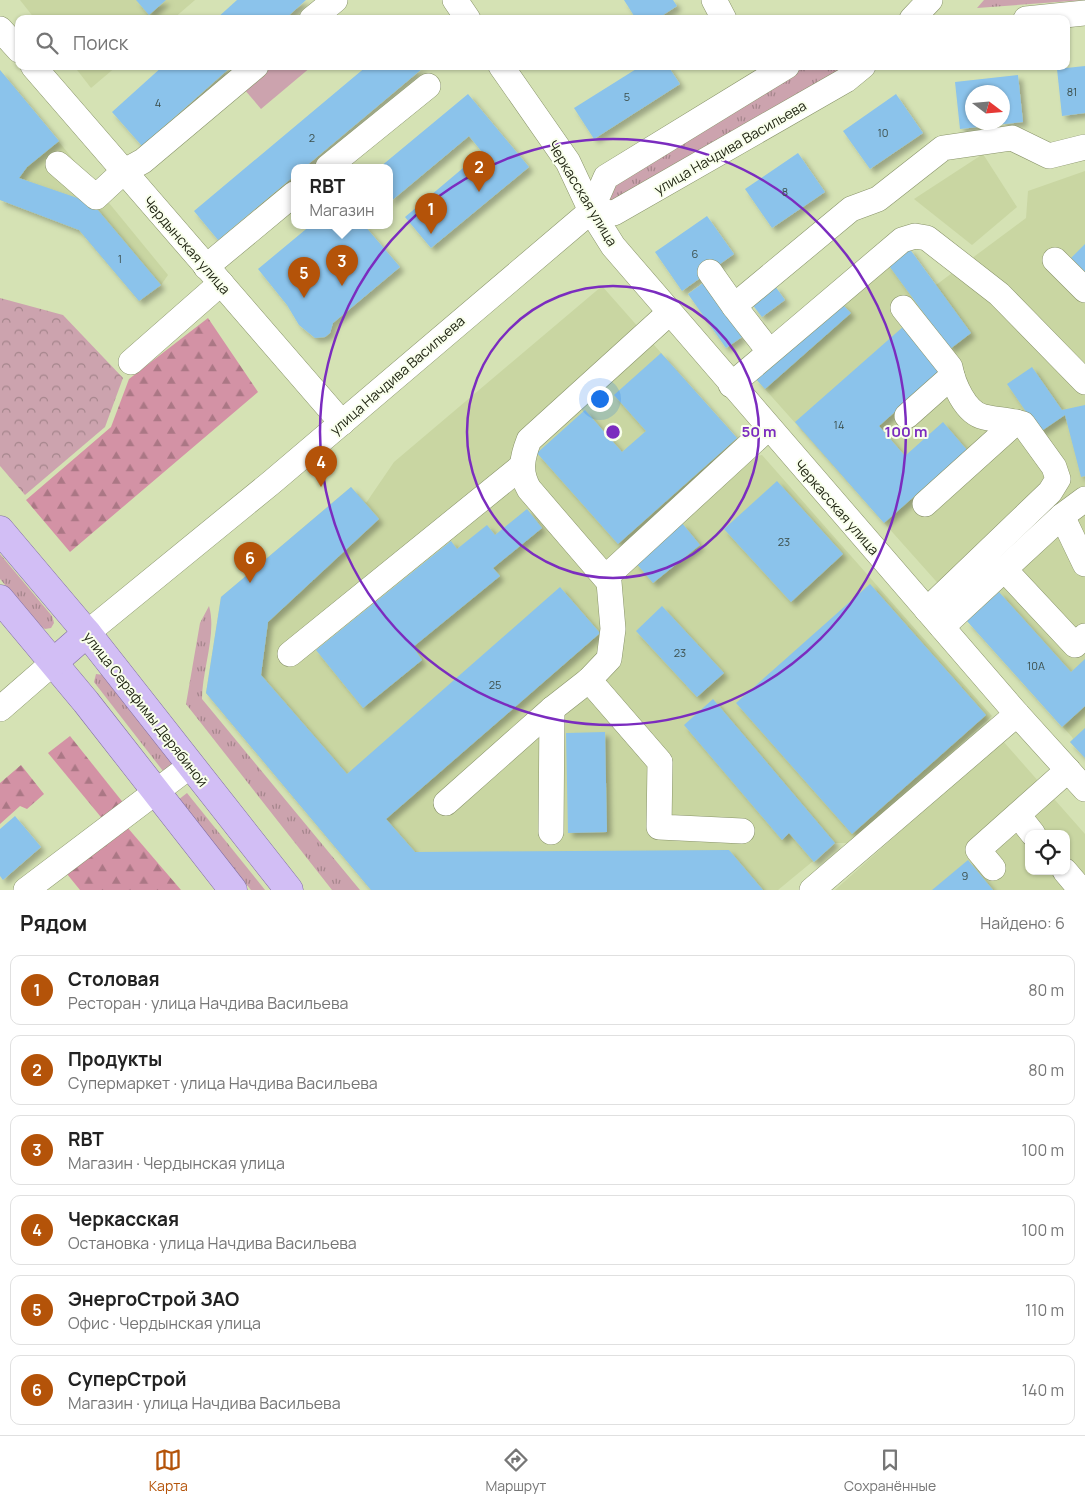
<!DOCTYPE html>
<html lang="ru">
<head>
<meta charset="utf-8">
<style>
  :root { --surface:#fff; --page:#f2f2f2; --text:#222; --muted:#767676; --line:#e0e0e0; --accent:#b45309 }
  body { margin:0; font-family:Manrope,sans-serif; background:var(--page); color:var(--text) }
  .controls { position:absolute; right:15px; bottom:15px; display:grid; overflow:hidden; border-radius:10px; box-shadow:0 1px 4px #0004 }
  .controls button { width:45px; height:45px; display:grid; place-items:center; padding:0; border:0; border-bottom:1px solid var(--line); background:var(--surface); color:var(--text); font:25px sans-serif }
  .compass { position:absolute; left:965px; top:85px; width:45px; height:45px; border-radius:50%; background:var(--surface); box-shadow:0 1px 4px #0004; rotate:106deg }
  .you { position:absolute; left:599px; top:398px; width:18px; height:18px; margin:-12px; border:4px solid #fff; border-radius:50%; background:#1a73e8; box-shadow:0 0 0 8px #1a73e833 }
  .badge { display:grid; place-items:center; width:32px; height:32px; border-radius:50%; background:var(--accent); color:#fff; font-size:16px; font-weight:700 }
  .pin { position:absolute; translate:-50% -41px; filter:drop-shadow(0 1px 2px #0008) }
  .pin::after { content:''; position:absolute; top:26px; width:18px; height:15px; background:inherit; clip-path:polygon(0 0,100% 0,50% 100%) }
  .popup { position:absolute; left:291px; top:164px; width:102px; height:65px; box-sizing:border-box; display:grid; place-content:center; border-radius:10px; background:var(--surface); filter:drop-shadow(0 1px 4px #0005); font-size:16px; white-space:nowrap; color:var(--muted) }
  .popup b { font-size:19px; color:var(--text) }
  .popup::after { content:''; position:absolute; left:50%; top:100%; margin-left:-10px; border:10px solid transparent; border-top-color:var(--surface) }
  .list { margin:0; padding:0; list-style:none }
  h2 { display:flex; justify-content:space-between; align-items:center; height:65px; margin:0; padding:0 20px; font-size:21px }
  h2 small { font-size:16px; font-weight:400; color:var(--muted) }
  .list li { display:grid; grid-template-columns:32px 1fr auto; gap:15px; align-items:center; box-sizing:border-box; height:70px; margin:0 10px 10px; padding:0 10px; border:1px solid var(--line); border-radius:10px }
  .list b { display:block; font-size:19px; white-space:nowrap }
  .list p { margin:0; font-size:16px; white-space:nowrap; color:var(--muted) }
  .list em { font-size:16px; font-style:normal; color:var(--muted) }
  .icon { flex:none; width:28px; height:28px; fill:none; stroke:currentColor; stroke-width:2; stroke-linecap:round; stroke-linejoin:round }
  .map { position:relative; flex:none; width:1085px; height:890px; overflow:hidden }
  .search { position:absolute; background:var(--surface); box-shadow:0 1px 4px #0004; left:15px; right:15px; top:15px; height:55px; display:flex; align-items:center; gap:12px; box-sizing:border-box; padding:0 18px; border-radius:10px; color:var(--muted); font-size:19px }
  .sheet { height:545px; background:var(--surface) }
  nav { display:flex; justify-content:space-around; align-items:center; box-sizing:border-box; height:70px; border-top:1px solid var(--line); background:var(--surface); font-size:14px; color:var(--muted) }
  nav a { display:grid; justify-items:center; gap:2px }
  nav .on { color:var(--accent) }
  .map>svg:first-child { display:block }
</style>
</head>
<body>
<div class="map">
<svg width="1085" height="890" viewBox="0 0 1085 890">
  <defs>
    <pattern id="grass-tufts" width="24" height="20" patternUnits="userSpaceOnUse" patternTransform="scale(1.25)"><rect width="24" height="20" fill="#cca3ae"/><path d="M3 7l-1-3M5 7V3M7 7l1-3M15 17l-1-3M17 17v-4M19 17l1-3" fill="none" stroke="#a5858c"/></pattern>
    <pattern id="forest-firs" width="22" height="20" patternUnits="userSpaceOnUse" patternTransform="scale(1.25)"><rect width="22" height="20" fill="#d392a5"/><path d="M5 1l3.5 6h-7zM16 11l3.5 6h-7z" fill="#ab7785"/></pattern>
    <pattern id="park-crowns" width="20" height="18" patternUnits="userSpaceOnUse" patternTransform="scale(1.25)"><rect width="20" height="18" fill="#cca3ae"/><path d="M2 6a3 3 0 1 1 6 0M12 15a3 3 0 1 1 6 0" fill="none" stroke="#a5858c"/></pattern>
    <filter id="shadow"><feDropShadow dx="4.5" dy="4.5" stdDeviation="2.5" flood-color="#0004"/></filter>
  </defs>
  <rect width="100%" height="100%" fill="#d5e2b4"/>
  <g fill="#c9d6a2" fill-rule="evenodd">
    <polygon points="20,0 195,0 173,19 35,19"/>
    <polygon points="74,66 117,66 91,88"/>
    <polygon points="0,70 168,275 161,285 139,301 79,230 0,200"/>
    <polygon points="983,154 1017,207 972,245 914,199"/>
    <polygon points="1085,171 1085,758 1070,742 1073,739 1072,737 967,621 951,598 755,378 887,264 936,285 1026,218 1028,191"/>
    <polygon points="602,286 746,449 756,456 762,455 992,716 851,843 835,843 778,890 371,890 206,693 221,597 351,487 366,503 394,462"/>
    <path d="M1002 740 1085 834V890H835ZM1029 834H1066V871H1029Z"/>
  </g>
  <g fill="url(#grass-tufts)">
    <polygon points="984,0 1085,0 977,8"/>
    <polygon points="801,66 846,66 611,206 605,190 628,172"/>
    <polygon points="0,554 52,616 54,623 51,628 45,629 39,625 0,579"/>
    <path d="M209 606C217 633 202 670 202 699L360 890H332L186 704 200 623Z"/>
    <polygon points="96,674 104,675 173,764 163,771 94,682"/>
    <polygon points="187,793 265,890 251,890 178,800"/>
  </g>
  <g fill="url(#forest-firs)">
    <polygon points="208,318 258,392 70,552 26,500 111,427 129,379"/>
    <polygon points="70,736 125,805 105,822 48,753"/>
    <polygon points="21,765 44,794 27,809 20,806 0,824 0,783"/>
    <polygon points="127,827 181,890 80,890 67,874"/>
  </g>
  <polygon fill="url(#park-crowns)" points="0,298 63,315 123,378 105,427 25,495 0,466"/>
  <polygon fill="#cca3ae" points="271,66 311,67 261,109 244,89"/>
  <g fill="#8bc3eb" fill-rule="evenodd" filter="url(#shadow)">
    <polygon points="136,0 166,0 149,15"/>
    <polygon points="237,0 306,0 285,19 216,19"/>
    <polygon points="624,0 673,0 677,6 657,19 636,19"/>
    <polygon points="163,66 232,66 142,146 112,112"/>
    <polygon points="367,66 423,68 305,167 294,167 294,176 218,240 194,211"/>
    <polygon points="641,66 668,66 680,84 594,139 574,108"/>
    <polygon points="1085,66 1085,113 1062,116 1057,69"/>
    <polygon points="0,70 59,141 27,167 19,178 92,203 161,285 139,301 79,230 0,200"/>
    <path d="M1018 75 1023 122 960 129 955 82ZM972 92H1002V122H972Z"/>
    <polygon points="468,94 529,167 431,248 405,217 482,152 469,136 390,202 390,167 380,167"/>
    <polygon points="896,94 923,133 870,169 843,131"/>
    <polygon points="798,153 825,192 772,228 745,189"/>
    <polygon points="707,216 734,254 682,291 655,252"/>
    <polygon points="311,225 364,225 400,267 333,323 330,333 325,337 315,338 299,325 287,305 258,269"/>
    <polygon points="1085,244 1085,272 1071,258"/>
    <polygon points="909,248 971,333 950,349 887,263"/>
    <polygon points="703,283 742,337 726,348 688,294"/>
    <polygon points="775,286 785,300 762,317 752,304"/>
    <polygon points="840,302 851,313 765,389 755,378"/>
    <polygon points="904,326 942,370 879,426 905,456 943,422 967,450 884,523 795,422"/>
    <polygon points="661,353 737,438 618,544 537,453 585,410 622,452 646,431 614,395"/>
    <polygon points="1032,367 1062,410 1085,405 1085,476 1081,477 1065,415 1040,432 1007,384"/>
    <polygon points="777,481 843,554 791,602 724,529"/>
    <polygon points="351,487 379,519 268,622 261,675 347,774 560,587 600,633 386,819 415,852 729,850 763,890 371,890 206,693 221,597"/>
    <polygon points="527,509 542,528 493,568 500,576 413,647 422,660 363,708 316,650 451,541 457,549 487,525 495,535"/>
    <polygon points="682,523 700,545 653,583 635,562"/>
    <polygon points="870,584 986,715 852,834 736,703"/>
    <polygon points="999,592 1071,672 1085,659 1085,706 1062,727 967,621"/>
    <polygon points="662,606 724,673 697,697 636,631"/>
    <polygon points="713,699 835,843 814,862 789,833 782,840 684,725"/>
    <polygon points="1085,728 1085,758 1070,742"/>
    <polygon points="605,732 607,832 568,833 566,733"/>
    <polygon points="15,816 41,847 3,880 0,876 0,829"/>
    <polygon points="968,860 993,890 932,890"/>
  </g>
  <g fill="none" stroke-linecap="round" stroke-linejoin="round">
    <g stroke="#889369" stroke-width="26">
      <g id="minor">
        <polyline points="455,0 468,19"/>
        <polyline points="714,0 724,19"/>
        <polyline points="312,19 335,0"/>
        <polyline points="912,19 930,0"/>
        <polyline points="1026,19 1085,13"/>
        <polyline points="0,29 19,50"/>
        <polyline points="33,66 342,423"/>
        <polyline points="501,66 568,162 591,211 613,246 1017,714 1085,789"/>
        <polyline points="58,164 96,197 123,172 143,161 256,66"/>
        <polyline points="328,167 428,86"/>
        <polyline points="591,211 614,213 846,80 863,66"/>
        <polyline points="1055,260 1085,290"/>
        <polyline points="206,267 294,194"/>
        <polyline points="710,272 734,306"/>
        <path d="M903 308 950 367C953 383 965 413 984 417 997 420 1010 420 1023 424L1054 467 1058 479 1050 492 927 610"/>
        <polyline points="769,351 734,306 851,209 878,199 943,148 1012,138 1049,156 1085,147"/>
        <polyline points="131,362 221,283"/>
        <polyline points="731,385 902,240 915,236 927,238 999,294 1085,382"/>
        <polyline points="907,416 952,376"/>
        <polyline points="925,504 1016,422"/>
        <polyline points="1062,516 1085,564"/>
        <polyline points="1004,569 1075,645 1085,636"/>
        <polyline points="606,577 768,428"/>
        <polyline points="942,627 1062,516 1085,499"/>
        <polyline points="87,633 272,482 591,211 606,177 787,66"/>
        <polyline points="290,654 522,466"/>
        <polyline points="589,680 660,762 659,827 742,831"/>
        <polyline points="0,709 54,662"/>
        <path d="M446 803 552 709 589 680 609 659 613 629 609 582 529 489C519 472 522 458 529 440L669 313"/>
        <polyline points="1018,815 1033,834"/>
        <polyline points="551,832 552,709"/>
        <polyline points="993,868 978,850 1068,770"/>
        <polyline points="1065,871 1081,890"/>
        <polyline points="26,890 190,766"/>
        <polyline points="812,890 1017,714"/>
      </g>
    </g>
    <g stroke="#816da3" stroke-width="29">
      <g id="major">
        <polyline points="0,530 87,633 289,890"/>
        <polyline points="0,599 86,702 233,890"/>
        <polyline points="54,662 87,633"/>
      </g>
    </g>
    <use href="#minor" stroke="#fff" stroke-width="25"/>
    <use href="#major" stroke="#d2bef5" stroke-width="28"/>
  </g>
  <g fill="none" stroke="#7b2cbf" stroke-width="2.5">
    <circle cx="613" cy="432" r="146"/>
    <circle cx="613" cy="432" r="293"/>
  </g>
  <g text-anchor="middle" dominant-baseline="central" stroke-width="4" stroke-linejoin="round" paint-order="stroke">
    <g font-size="11" fill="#3c4e4a">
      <text x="1072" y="91">81</text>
      <text x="627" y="96">5</text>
      <text x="158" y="102">4</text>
      <text x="883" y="132">10</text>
      <text x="312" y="137">2</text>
      <text x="785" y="191">8</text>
      <text x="695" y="253">6</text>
      <text x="120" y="258">1</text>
      <text x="839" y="424">14</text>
      <text x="784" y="541">23</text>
      <text x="680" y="652">23</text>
      <text x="1036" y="665">10А</text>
      <text x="495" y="684">25</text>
      <text x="965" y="875">9</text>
    </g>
    <g font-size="14" fill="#222715" stroke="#f9ffec">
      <text transform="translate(730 147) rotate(-30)">улица Начдива Васильева</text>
      <text transform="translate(583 193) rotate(59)">Черкасская улица</text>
      <text transform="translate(187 245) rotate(49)">Чердынская улица</text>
      <text transform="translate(397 375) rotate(-41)">улица Начдива Васильева</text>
      <text transform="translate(837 507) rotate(49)">Черкасская улица</text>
      <text transform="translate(146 709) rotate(52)">улица Серафимы Дерябиной</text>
    </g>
  </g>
  <circle cx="613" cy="432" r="8" fill="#7b2cbf" stroke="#f9ffec" stroke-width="2.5"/>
  <g font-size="15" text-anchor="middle" font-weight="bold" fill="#7b2cbf" stroke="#f9ffec" stroke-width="4" stroke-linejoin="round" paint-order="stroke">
    <text x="759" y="437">50 m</text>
    <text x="906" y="437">100 m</text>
  </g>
</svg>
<div class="controls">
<button><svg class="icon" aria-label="locate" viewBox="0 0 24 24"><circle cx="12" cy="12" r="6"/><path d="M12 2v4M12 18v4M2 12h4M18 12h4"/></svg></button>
</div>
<svg class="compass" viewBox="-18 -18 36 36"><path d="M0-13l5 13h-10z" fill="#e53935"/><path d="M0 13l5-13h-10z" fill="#767676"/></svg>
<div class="you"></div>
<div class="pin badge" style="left:431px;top:234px">1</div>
<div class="pin badge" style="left:479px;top:192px">2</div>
<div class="pin badge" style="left:342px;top:286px">3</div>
<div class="popup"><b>RBT</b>Магазин</div>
<div class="pin badge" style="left:321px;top:487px">4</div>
<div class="pin badge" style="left:304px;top:298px">5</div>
<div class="pin badge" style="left:250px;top:583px">6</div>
<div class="search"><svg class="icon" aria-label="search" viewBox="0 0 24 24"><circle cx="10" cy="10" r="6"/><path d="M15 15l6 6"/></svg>Поиск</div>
</div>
<section class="sheet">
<h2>Рядом<small>Найдено: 6</small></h2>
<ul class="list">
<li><span class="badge">1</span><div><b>Столовая</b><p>Ресторан · улица Начдива Васильева</p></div><em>80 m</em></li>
<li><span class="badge">2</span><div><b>Продукты</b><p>Супермаркет · улица Начдива Васильева</p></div><em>80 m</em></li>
<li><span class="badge">3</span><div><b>RBT</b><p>Магазин · Чердынская улица</p></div><em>100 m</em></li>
<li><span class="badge">4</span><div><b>Черкасская</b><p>Остановка · улица Начдива Васильева</p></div><em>100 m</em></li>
<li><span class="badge">5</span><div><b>ЭнергоСтрой ЗАО</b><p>Офис · Чердынская улица</p></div><em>110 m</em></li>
<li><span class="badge">6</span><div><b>СуперСтрой</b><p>Магазин · улица Начдива Васильева</p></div><em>140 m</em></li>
</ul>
</section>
<nav>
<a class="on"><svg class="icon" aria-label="map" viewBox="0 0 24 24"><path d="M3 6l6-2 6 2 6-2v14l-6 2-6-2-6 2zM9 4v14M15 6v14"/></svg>Карта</a>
<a><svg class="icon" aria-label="directions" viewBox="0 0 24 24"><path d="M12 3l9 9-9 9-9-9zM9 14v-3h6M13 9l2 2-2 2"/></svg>Маршрут</a>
<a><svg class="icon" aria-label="saved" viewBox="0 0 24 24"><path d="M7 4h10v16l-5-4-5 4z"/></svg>Сохранённые</a>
</nav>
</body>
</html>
